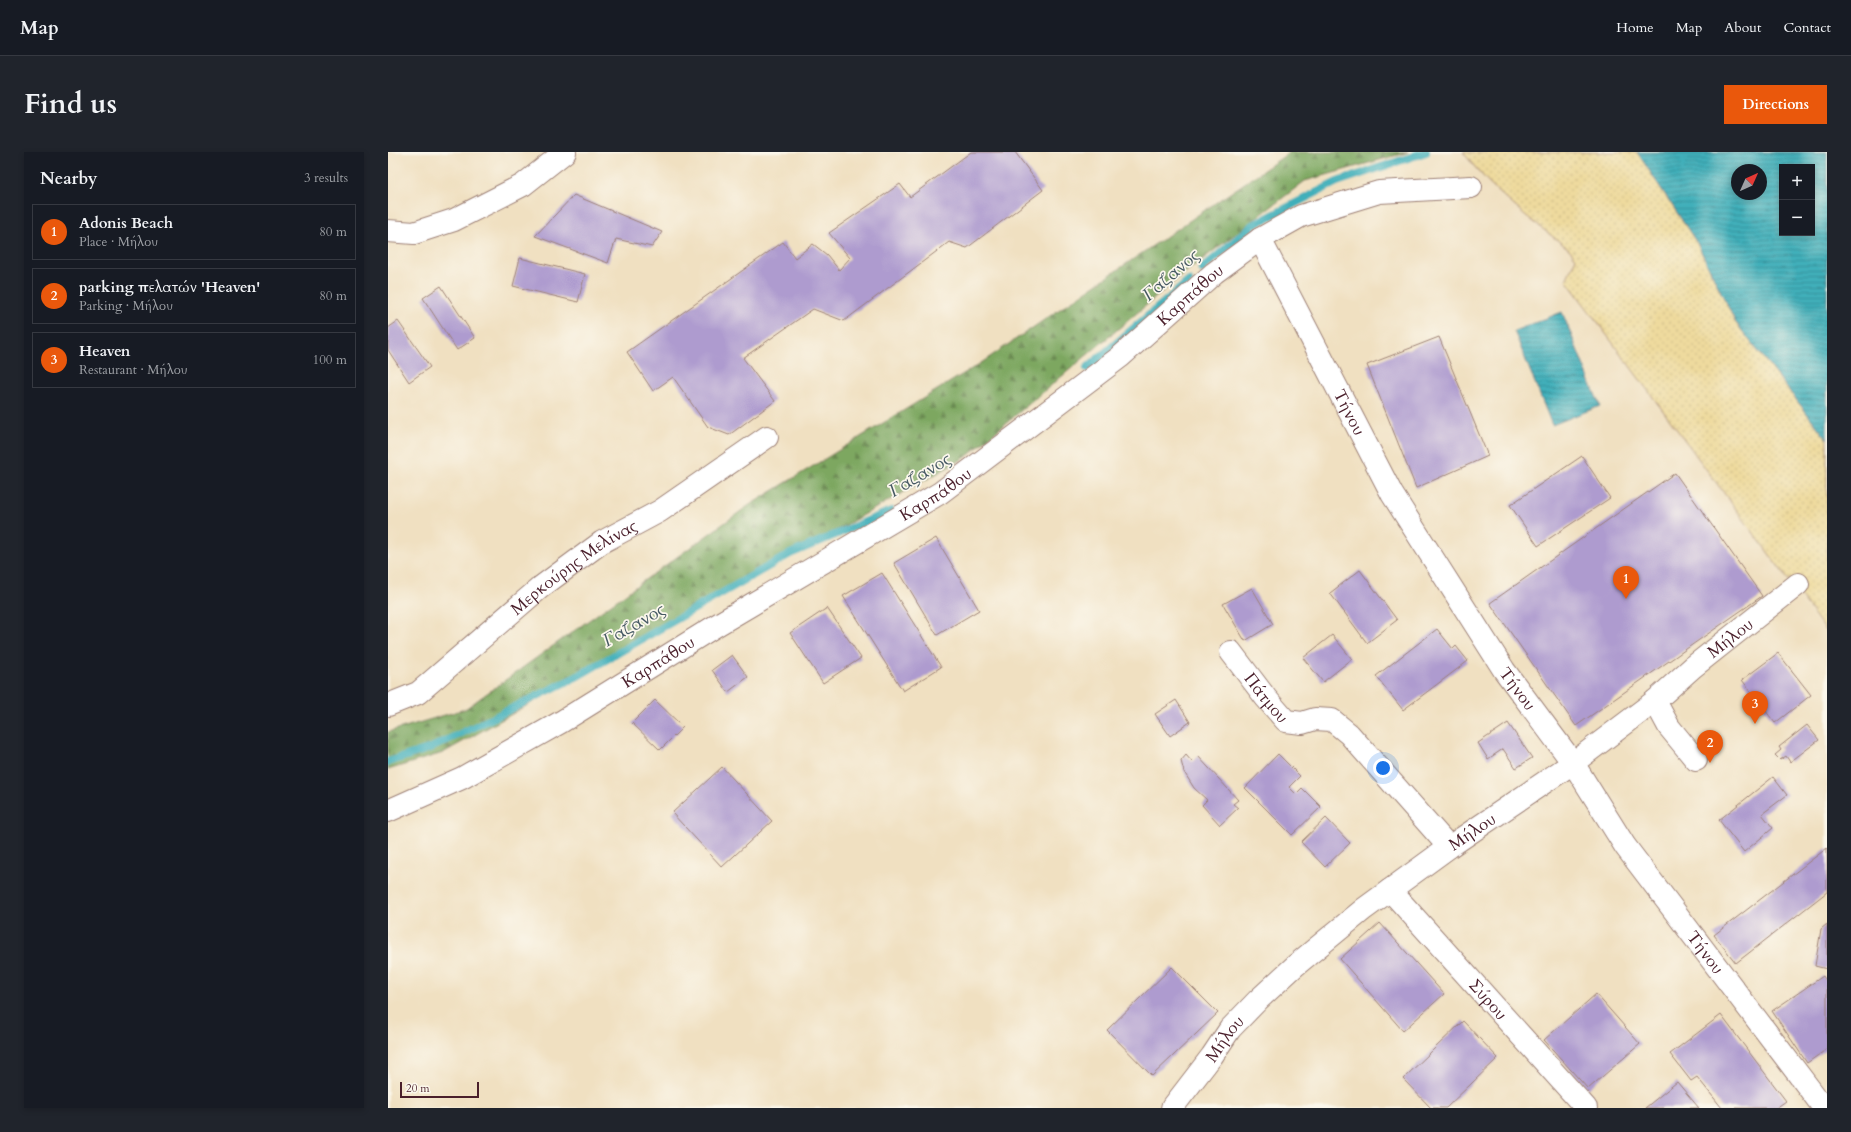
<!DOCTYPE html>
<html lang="en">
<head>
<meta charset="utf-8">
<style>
  :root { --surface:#171b24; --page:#20242c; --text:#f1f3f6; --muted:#9ea1a6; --line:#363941; --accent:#ea580c }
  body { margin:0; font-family:Cardo,serif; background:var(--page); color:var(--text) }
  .controls { position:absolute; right:12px; top:12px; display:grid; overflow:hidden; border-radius:0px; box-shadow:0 2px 6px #0003 }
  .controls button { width:36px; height:36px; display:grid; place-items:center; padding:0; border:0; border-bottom:1px solid var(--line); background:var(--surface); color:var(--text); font:20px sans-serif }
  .compass { position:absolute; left:1343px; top:12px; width:36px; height:36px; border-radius:50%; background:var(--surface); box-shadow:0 2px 6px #0003; rotate:45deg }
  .scale { position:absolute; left:12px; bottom:10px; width:79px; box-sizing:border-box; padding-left:4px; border:2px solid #4a1f2b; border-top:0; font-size:11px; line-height:14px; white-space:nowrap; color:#4a1f2b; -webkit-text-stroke:3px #fbf7ec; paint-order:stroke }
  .you { position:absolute; left:995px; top:616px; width:14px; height:14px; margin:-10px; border:3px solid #fff; border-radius:50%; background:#1a73e8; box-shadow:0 0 0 6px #1a73e833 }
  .badge { display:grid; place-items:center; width:26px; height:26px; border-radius:50%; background:var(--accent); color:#fff; font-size:13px; font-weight:700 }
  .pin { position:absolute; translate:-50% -33px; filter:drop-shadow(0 1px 2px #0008) }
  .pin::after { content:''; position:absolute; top:21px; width:14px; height:12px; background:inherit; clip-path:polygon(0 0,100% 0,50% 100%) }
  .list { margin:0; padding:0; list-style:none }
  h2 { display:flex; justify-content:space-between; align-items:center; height:52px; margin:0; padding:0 16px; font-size:17px }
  h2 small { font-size:13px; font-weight:400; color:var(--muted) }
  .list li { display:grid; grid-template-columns:26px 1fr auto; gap:12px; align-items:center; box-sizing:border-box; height:56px; margin:0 8px 8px; padding:0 8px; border:1px solid var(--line); border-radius:0px }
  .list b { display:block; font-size:15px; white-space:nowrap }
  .list p { margin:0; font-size:13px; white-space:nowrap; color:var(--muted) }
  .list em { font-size:13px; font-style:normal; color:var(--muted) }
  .map { position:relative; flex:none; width:1439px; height:956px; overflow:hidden; border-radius:0px }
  header { display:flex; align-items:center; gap:24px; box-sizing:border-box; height:56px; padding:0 20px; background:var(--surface); border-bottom:1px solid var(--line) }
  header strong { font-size:19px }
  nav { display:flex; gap:22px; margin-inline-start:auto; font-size:14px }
  .intro { display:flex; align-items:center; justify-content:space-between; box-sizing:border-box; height:96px; padding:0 24px }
  h1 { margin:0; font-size:28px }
  .button { padding:10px 18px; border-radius:0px; background:var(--accent); color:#fff; font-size:14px; font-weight:700 }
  main { display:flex; gap:24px; padding:0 24px }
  aside { flex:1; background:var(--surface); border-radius:0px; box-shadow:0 2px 6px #0003 }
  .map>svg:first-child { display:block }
</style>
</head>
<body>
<header>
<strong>Map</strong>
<nav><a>Home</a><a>Map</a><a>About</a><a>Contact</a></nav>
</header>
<div class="intro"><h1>Find us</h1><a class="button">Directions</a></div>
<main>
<aside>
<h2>Nearby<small>3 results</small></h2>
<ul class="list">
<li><span class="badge">1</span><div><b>Adonis Beach</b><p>Place · Μήλου</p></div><em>80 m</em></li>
<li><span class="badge">2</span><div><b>parking πελατών 'Heaven'</b><p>Parking · Μήλου</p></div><em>80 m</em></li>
<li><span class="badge">3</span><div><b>Heaven</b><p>Restaurant · Μήλου</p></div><em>100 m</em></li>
</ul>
</aside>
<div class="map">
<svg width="1439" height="956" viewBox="0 0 1439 956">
  <defs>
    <pattern id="forest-firs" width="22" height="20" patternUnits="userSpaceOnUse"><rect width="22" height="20" fill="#7da760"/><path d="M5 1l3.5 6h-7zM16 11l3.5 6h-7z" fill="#68874f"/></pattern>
    <pattern id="sand-dots" width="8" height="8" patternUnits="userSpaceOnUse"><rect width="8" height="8" fill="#eeda9e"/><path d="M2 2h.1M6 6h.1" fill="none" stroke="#cebb88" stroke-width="1.8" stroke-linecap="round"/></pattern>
    <pattern id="water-rules" width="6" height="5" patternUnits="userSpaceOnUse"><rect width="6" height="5" fill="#3fafba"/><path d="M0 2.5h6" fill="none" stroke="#378e97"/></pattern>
  </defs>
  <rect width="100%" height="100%" fill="#fbf7ec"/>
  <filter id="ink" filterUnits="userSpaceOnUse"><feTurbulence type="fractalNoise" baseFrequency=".025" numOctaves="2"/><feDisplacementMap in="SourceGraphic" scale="8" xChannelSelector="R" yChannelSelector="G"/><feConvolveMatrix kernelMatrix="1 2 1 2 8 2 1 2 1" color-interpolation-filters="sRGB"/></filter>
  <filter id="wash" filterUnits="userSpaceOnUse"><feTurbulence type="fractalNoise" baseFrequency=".012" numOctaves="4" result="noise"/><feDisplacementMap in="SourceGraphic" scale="16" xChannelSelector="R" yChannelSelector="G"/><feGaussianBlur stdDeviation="0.9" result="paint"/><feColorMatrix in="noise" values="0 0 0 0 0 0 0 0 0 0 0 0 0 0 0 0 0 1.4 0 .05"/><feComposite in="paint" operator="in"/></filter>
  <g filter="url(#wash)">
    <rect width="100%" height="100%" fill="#f0e0c1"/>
    <polygon fill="url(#forest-firs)" stroke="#646346" points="902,0 1020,0 917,29 799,119 578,305 55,601 0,618 0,580 77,557 360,354 593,211"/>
    <path fill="url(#sand-dots)" stroke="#9c7c64" d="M1075 0H1249L1309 91 1348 171 1439 287V480L1178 128 1188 106 1181 97C1143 68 1103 39 1075 0Z"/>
    <g fill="url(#water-rules)" stroke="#446772" fill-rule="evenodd">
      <path d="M1249 0H1439V287L1348 171 1309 91ZM1394 15H1424V81H1394ZM1349 18H1373V42H1349Z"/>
      <polygon points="1174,160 1212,254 1164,273 1126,179"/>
    </g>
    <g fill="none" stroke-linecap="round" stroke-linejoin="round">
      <g stroke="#3fafba" stroke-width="8">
        <polyline points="814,117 865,73 949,30 1038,0"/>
        <polyline points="699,216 801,129"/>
        <polyline points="0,610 43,596 188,525 402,402 503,359"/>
      </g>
    </g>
    <g id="blocks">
      <g fill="#ae9bcf">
        <polygon points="583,0 627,0 655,38 579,96 561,90 456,169 425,157 355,206 387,249 341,283 320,275 285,225 265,239 239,200 395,90 407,106 425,92 439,103 451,118 462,106 441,81 512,32 522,45"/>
        <polygon points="186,43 274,80 264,95 228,87 220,111 147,84"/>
        <polygon points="132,106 197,122 190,150 125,134"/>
        <polygon points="53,134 87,186 69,198 35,146"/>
        <polygon points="10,169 42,215 21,230 0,198 0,176"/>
        <polygon points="1051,185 1100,304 1028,336 979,213"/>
        <polygon points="1194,304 1222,346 1150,394 1122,353"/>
        <polygon points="1287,321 1374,444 1188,574 1102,451"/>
        <polygon points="548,386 591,458 549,483 506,411"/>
        <polygon points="972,418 1009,468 979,491 942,441"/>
        <polygon points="494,421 553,515 515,539 455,444"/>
        <polygon points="864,436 885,472 857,489 835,452"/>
        <polygon points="439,456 473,506 435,531 402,481"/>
        <polygon points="1049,477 1065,497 1068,494 1080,509 1015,558 988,524"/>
        <polygon points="944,483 964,507 935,530 915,506"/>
        <polygon points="1390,501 1423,543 1387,571 1354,528"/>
        <polygon points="344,503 360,525 340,540 324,518"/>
        <polygon points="267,548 295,575 272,598 244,571"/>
        <polygon points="788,548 802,570 782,584 767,562"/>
        <polygon points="1120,571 1144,606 1128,616 1115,597 1100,607 1090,591"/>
        <polygon points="1419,573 1431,588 1402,610 1398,604 1392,608 1387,603 1393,598 1391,595"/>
        <polygon points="890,602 912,624 901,635 908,642 914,636 933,655 904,683 857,636"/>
        <polygon points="798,603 804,610 810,604 850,648 845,652 850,656 832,673 814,653 819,648 806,636 796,620 793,609"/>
        <polygon points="334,615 384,669 334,715 284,661"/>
        <polygon points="1385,625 1399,643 1374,662 1385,676 1356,700 1331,668"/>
        <polygon points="938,666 962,691 937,715 913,690"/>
        <polygon points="1439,696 1439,740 1348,811 1326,783"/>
        <polygon points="992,771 1056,842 1015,879 952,807"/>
        <polygon points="1439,772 1439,817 1427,814 1433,777"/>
        <polygon points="784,815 830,861 764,924 719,878"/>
        <polygon points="1435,824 1439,830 1439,897 1419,911 1384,859"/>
        <polygon points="1208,842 1252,892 1200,937 1156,888"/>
        <polygon points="1333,863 1398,949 1388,956 1334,956 1309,925 1303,929 1282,902"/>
        <polygon points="1075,869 1110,906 1058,956 1043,956 1015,927"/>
        <polygon points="1289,930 1311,956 1257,956"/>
      </g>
    </g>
  </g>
  <g filter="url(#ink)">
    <use href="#blocks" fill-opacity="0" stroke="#9d8076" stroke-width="1"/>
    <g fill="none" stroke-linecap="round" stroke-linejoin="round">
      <g stroke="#9d8076" stroke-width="24">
        <g id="minor">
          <polyline points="0,79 26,81 66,68 135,33 177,0"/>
          <path id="s1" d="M872 87 1004 342 1116 518 1185 611 1237 694 1436 956"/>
          <path id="s2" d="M843 500 878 546 898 569 914 571 927 567 944 568 961 582 1061 695"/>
          <polyline points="1267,549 1281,575 1308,608"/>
          <path id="s3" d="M0 553 30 541 153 435 214 390 272 359 379 285"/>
          <path id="s4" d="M0 659 74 626 173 570 329 473 552 341 732 205 826 121 872 87 913 64 991 40 1083 35"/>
          <path id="s5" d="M1002 738 1198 956"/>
          <path id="s6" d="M784 956 824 904 842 877 870 848 908 813 976 757 1061 695 1185 611 1267 549 1305 515 1410 432"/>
        </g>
      </g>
      <use href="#minor" stroke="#fff" stroke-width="22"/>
    </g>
  </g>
  <g text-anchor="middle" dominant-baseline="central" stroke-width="3.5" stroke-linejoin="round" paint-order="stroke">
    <g font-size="17" fill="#4a1f2b" stroke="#fbf7ec">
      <text stroke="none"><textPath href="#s4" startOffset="957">Καρπάθου</textPath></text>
      <text stroke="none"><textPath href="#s1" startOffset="195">Τήνου</textPath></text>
      <text stroke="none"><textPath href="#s4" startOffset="633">Καρπάθου</textPath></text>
      <text stroke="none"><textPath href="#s3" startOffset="233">Μερκούρης Μελίνας</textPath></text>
      <text stroke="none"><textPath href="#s6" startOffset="734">Μήλου</textPath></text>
      <text stroke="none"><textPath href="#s4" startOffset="309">Καρπάθου</textPath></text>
      <text stroke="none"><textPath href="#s1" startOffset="519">Τήνου</textPath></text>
      <text stroke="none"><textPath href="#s2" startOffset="58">Πάτμου</textPath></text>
      <text stroke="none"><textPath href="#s6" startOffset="411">Μήλου</textPath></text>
      <text stroke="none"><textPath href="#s1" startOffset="843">Τήνου</textPath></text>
      <text stroke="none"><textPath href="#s5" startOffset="147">Σύρου</textPath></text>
      <text stroke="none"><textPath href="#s6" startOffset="87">Μήλου</textPath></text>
    </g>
    <g font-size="18" font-style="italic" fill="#465964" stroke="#fbf7ec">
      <text transform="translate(783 123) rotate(-41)">Γαζανος</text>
      <text transform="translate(532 323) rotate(-31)">Γαζανος</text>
      <text transform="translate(246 473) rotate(-30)">Γαζανος</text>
    </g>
  </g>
</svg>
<div class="controls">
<button>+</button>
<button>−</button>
</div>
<svg class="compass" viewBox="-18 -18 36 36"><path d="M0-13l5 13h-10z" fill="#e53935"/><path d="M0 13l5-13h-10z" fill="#9ea1a6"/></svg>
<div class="scale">20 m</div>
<div class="you"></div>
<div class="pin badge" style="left:1238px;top:447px">1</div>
<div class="pin badge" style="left:1322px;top:611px">2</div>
<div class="pin badge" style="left:1367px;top:572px">3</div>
</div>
</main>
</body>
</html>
